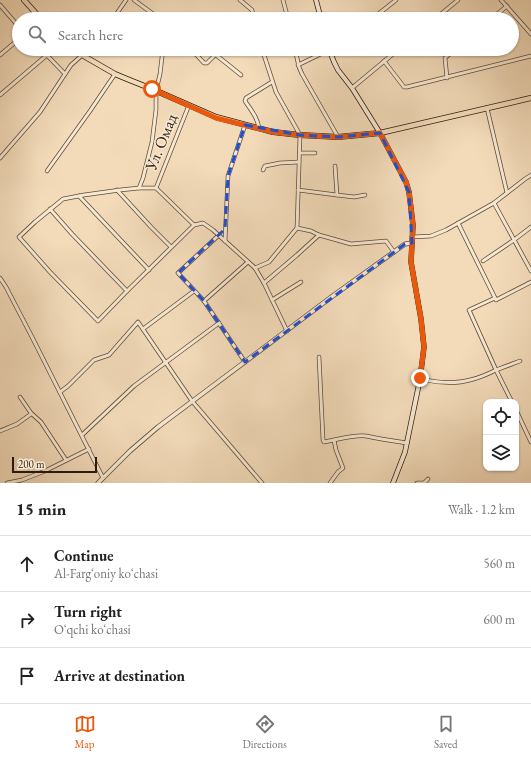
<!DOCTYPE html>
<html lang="en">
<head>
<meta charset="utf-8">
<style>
  :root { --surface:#fff; --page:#f6f6f6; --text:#202124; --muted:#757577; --line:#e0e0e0; --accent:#ea580c }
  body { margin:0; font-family:"EB Garamond",serif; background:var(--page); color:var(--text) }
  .controls { position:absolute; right:12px; bottom:12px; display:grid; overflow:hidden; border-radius:8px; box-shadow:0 1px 3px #0004 }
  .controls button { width:36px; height:36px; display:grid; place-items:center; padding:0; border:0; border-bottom:1px solid var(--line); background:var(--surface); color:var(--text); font:20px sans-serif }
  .scale { position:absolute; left:12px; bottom:10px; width:85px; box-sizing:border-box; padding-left:4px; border:2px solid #2d1b0e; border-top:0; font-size:11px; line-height:14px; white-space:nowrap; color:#2d1b0e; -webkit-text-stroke:3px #f7e8d2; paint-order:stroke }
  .stop { position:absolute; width:12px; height:12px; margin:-9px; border:3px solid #ea580c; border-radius:50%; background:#fff }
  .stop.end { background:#ea580c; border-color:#fff; box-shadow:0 1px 4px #0008 }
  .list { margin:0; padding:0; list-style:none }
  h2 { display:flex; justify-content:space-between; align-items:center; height:52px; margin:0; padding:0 16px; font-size:17px }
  h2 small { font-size:13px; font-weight:400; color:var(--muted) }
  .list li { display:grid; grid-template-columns:26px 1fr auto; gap:12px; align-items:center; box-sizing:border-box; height:56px; padding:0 16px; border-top:1px solid var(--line) }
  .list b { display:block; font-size:15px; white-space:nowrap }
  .list p { margin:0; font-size:13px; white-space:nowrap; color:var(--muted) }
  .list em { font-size:13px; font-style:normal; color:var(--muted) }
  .icon { flex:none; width:22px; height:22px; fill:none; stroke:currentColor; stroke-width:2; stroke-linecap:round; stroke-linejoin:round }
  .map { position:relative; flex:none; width:531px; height:483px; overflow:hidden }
  .search { position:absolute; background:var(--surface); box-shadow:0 1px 3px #0004; left:12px; right:12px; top:12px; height:44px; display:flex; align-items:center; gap:10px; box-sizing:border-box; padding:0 14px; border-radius:22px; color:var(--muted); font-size:15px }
  .sheet { height:220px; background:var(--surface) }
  nav { display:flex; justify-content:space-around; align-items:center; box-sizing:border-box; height:56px; border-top:1px solid var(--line); background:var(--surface); font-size:11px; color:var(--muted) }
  nav a { display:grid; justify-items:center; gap:2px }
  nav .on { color:var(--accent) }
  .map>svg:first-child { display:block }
</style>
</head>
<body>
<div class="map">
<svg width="531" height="483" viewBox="0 0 531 483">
  <rect width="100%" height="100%" fill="#f3dbba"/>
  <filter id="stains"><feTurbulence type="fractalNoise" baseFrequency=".005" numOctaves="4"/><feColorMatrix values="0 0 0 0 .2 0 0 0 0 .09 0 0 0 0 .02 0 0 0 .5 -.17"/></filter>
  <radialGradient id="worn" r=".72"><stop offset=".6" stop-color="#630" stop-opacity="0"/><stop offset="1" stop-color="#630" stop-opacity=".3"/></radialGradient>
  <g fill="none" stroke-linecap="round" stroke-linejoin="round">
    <g stroke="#5e4b39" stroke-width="4.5">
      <g id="minor">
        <polyline points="134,0 160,19"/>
        <polyline points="240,0 252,10 254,19"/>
        <polyline points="283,0 288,19"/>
        <polyline points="501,0 531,34"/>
        <polyline points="0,5 19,27"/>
        <polyline points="113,19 126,0"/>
        <polyline points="372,19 396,0"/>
        <polyline points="435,19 458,0"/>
        <polyline points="491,19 507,6"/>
        <polyline points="41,49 65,74"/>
        <polyline points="163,49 160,74 156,91 156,110 152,142 143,178 139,188 156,188 194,225 203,223 213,230 255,268 264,283 287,331"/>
        <polyline points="191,49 204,63 207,63 221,49"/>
        <polyline points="295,49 299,67 302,74 338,137"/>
        <polyline points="0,55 19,39"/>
        <polyline points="216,55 241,75"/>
        <polyline points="384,61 404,87 407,87 531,56"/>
        <polyline points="298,65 329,50"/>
        <polyline points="447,78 445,58 455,49"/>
        <polyline points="352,88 399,49"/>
        <polyline points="0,95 47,55"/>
        <polyline points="487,108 507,193"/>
        <path d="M259 129C258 118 251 110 245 101L246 98 272 82"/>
        <polyline points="300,153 315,153"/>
        <polyline points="0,158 40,112 71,65 89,49"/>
        <polyline points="335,166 337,195 354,197 365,195"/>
        <polyline points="263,170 265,166 280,163 299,162"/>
        <polyline points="47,171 90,111 115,74"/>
        <polyline points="531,175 525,179 494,203 531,271"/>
        <polyline points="156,188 189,105"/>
        <polyline points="117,190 151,227 171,247"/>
        <polyline points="298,190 337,195"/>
        <polyline points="79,196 149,270"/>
        <polyline points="50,209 72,234 127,291 98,321 50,272 19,237 35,222 63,199 84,195 120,190 139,188"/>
        <polyline points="458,223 496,300 531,282"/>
        <polyline points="319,235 351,244 386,241 394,252"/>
        <polyline points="412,237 431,236 446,230 494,203"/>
        <polyline points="225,241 228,176 245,125"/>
        <polyline points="483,261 514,240 531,227"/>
        <polyline points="255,268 269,262 297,228 300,135 276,92 262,49"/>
        <polyline points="0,278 6,287 32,337 103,478"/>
        <polyline points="264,283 297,255 319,235 311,231 297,228"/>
        <polyline points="127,291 194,225"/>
        <polyline points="272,300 301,282"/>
        <polyline points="204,301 178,273 219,235"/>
        <polyline points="143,329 194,291"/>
        <polyline points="319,357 323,440 324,442 334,440"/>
        <polyline points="245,362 204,301 248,262"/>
        <path d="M420 378C433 383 456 384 470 380 479 378 488 374 496 370L469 310 495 298"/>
        <polyline points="60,392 68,386 94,360 109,355 138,322 192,401 262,483"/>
        <polyline points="20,397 31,413 41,422 66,460"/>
        <polyline points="512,402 496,370 520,361"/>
        <polyline points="516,410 531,442"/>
        <polyline points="0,431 17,424 31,414"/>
        <polyline points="82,435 134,386 219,323"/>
        <polyline points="7,483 22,480 45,471 89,449"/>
        <path d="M330 483 338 472 343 468 336 450 334 440C343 438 356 435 366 436 379 439 393 441 407 443"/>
        <polyline points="417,483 424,483 428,479"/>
      </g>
    </g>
    <g stroke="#5e4b39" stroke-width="5">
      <polyline id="tertiary" points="98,483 130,451 158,427 330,298 405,244 412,243"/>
    </g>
    <g stroke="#2d1b0e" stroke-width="5.5">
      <g id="secondary">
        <polyline points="316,0 321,19"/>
        <polyline points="329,49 334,62 338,70 352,88 380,133 406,182 409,192 413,225 411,262 421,319 424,347 420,379 405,452 393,483"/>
      </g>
    </g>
    <g stroke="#2d1b0e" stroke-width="6">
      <g id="primary">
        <polyline points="24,0 41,19"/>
        <polyline points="74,49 82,55 115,74 127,79 152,89 216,117 273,132 300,135 338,137 380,133 531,98"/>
      </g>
    </g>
    <use href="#minor" stroke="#f7e8d2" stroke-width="3"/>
    <use href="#tertiary" stroke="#f7e8d2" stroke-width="3.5"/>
    <use href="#secondary" stroke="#f7e8d2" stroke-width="4"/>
    <use href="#primary" stroke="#f3dbba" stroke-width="4.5"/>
  </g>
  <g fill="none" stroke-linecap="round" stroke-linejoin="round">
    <polyline stroke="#ea580c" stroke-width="5" points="152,89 216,118 273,132 300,135 338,137 380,133 406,182 409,192 413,225 411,262 421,319 424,347 420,378"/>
  </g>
  <path fill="none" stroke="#1d4ed8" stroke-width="3" stroke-dasharray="8 5" stroke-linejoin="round" d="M245 125 300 135 338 137 380 133 409 192 412 243 405 244 245 362 204 301 178 273 225 229 228 176Z"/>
  <g text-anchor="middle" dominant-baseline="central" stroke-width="3" stroke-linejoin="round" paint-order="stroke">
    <g font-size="16" fill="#2d1b0e" stroke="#f7e8d2">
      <text transform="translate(161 142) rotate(-68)">Ул. Омад</text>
    </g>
  </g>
  <rect width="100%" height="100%" filter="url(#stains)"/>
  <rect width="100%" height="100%" fill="url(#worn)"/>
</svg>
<div class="controls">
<button><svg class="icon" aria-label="locate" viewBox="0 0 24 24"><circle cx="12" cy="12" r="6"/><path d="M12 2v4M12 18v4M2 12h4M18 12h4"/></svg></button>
<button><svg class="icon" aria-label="layers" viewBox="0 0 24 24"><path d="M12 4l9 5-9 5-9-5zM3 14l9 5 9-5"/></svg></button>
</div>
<div class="scale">200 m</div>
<div class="stop" style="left:152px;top:89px"></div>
<div class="stop end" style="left:420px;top:378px"></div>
<div class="search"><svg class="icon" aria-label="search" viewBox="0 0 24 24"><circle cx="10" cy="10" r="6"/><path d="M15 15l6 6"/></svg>Search here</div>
</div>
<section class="sheet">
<h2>15 min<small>Walk · 1.2 km</small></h2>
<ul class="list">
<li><svg class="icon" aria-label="ahead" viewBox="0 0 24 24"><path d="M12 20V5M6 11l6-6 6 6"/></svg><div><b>Continue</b><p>Al-Fargʻoniy koʻchasi</p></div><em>560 m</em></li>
<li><svg class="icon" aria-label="right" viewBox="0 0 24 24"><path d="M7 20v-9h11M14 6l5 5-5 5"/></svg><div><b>Turn right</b><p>Oʻqchi koʻchasi</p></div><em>600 m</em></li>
<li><svg class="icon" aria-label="arrive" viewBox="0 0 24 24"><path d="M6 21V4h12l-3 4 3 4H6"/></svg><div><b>Arrive at destination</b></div></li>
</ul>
</section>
<nav>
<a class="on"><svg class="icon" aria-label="map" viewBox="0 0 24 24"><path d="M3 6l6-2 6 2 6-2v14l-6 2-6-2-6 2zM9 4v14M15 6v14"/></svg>Map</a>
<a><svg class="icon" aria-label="directions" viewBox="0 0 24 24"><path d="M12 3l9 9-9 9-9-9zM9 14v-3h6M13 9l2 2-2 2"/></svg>Directions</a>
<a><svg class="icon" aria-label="saved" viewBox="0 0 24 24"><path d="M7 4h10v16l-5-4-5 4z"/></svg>Saved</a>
</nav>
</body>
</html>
